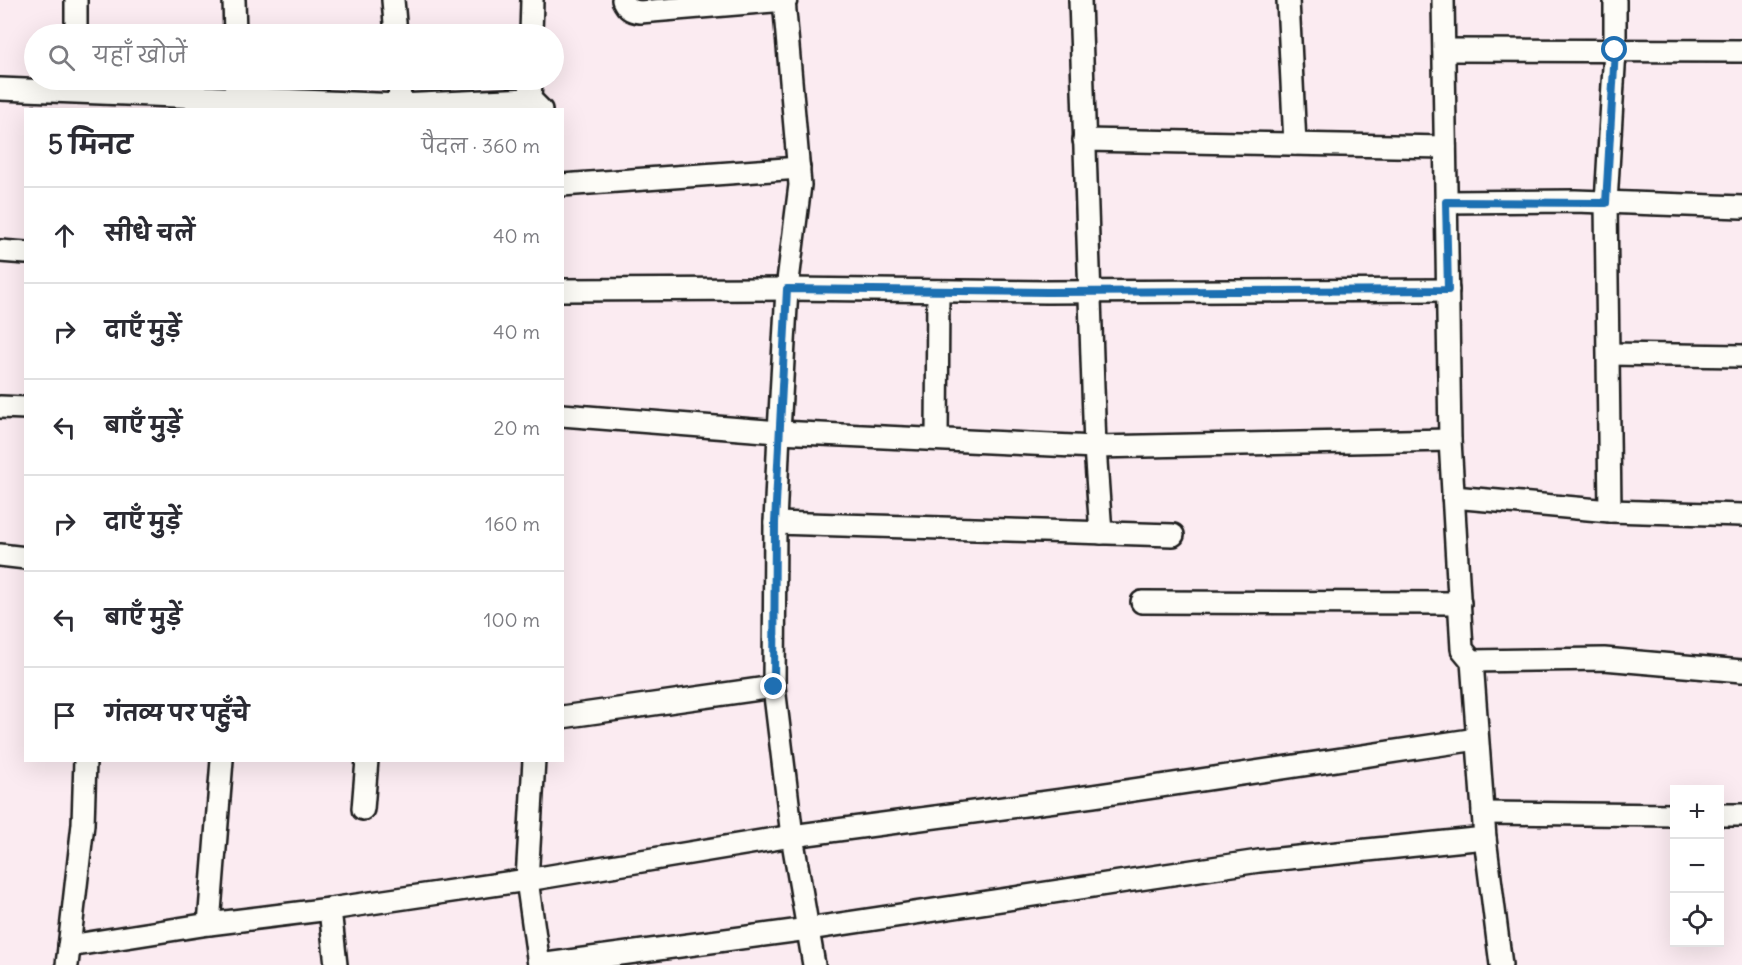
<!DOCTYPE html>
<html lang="hi">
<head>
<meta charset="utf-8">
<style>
  :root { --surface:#fff; --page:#f2f2f3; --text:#2b2b33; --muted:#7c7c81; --line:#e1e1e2 }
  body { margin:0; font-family:Delius,"Playpen Sans Deva",sans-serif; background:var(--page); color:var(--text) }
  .controls { position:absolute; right:18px; bottom:18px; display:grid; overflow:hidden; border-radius:0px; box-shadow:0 6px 24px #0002 }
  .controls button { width:54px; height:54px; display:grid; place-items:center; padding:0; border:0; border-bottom:2px solid var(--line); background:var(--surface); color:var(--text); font:30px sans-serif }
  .stop { position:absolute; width:18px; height:18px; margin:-14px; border:4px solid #1f6fb2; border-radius:50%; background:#fff }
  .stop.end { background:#1f6fb2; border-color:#fff; box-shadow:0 2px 6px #0008 }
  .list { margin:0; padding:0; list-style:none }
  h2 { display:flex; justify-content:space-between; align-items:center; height:78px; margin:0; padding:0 24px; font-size:26px }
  h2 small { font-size:20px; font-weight:400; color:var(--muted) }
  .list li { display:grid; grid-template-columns:39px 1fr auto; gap:18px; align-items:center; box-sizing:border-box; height:96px; padding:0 24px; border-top:2px solid var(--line) }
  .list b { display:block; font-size:22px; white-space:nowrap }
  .list em { font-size:20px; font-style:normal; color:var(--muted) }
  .icon { flex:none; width:33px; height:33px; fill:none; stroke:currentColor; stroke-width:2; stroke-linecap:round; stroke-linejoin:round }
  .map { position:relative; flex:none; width:1742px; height:965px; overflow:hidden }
  .search { position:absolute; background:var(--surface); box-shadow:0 6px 24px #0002; left:24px; top:24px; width:540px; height:66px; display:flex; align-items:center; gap:15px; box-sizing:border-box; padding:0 21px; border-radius:33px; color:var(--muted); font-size:22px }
  .panel { position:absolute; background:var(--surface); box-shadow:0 6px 24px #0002; left:24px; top:108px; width:540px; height:654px; border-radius:0px }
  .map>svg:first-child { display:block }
</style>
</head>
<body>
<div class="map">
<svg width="1742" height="965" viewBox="0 0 1742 965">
  <rect width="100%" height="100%" fill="#fbebf1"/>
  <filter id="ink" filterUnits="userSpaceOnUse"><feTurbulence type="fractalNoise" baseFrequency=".0167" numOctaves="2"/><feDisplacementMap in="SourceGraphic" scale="12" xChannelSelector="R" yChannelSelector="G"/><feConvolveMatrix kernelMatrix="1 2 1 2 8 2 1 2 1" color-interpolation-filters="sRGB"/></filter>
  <g filter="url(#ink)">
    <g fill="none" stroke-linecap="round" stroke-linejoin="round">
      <g stroke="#1c1c1c" stroke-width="26">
        <g id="street">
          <polyline points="76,0 76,34"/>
          <polyline points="234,0 235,34"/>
          <polyline points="393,0 396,34"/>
          <path d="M623 0C627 8 630 11 640 12L786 0"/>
          <polyline points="784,0 800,185 787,289 779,432 775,523 774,687 792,836 814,965"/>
          <polyline points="1080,0 1095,447 1101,533"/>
          <polyline points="1288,0 1295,144"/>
          <polyline points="1443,0 1450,440 1462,649 1472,661 1485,838 1501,965"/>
          <polyline points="531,34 532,0"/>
          <polyline points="1444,50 1742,51"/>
          <polyline points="236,80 236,98"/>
          <polyline points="399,80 400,105"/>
          <polyline points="531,80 530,99 541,110"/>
          <polyline points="0,89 400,105 530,99"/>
          <polyline points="1084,140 1445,147"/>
          <polyline points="562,185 799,168"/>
          <polyline points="1446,202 1575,201 1742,207"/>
          <polyline points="0,251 26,253"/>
          <polyline points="562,290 787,289 1047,292 1448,290"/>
          <polyline points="1609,354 1742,356"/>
          <polyline points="0,407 26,408"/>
          <polyline points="562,415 779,432 1095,447 1450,440"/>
          <polyline points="937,438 938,291"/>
          <polyline points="1453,497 1610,511 1742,515"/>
          <polyline points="1610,511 1606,203 1615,50 1615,0"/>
          <polyline points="775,523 1173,535"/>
          <polyline points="0,555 26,558"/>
          <polyline points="1142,602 1460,603"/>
          <polyline points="1472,661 1604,659 1742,671"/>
          <polyline points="562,717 774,687"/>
          <polyline points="534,760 527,880 539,965"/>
          <polyline points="363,809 367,760"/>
          <polyline points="1483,813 1674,815"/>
          <polyline points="1720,815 1742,815"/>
          <polyline points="330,909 336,965"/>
          <polyline points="209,924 222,760"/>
          <polyline points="69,946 209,924 330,909 527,880 792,836 1093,796 1477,739"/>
          <polyline points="67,965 83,824 85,760"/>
          <polyline points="539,965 808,929 1259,861 1485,838"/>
        </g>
      </g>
      <use href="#street" stroke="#fdfcf7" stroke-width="21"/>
    </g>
  </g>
  <g fill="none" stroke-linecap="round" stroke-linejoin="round" filter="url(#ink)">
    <polyline stroke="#1f6fb2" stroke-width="8" points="774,687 775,523 787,289 1047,292 1448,290 1446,202 1606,203 1615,50"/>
  </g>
</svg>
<div class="controls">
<button>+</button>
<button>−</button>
<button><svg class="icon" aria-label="locate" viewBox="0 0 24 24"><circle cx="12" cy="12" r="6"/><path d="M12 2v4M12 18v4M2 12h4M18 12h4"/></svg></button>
</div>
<div class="stop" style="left:1615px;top:50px"></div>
<div class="stop end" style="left:774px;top:687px"></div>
<div class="search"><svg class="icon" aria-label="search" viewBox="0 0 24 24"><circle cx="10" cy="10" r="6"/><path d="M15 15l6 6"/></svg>यहाँ खोजें</div>
<section class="panel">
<h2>5 मिनट<small>पैदल · 360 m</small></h2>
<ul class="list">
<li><svg class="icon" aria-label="ahead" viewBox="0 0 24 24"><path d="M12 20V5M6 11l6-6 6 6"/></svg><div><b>सीधे चलें</b></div><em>40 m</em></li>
<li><svg class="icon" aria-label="right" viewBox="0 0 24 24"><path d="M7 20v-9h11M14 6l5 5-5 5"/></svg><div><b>दाएँ मुड़ें</b></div><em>40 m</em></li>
<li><svg class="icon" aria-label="left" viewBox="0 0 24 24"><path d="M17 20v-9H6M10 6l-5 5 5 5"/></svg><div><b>बाएँ मुड़ें</b></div><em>20 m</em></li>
<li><svg class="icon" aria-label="right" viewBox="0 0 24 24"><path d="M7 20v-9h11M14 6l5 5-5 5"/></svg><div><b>दाएँ मुड़ें</b></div><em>160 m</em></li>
<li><svg class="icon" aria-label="left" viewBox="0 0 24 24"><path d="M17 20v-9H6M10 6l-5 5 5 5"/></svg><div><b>बाएँ मुड़ें</b></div><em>100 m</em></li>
<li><svg class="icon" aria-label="arrive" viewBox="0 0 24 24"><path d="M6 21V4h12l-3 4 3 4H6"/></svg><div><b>गंतव्य पर पहुँचे</b></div></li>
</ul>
</section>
</div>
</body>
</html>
